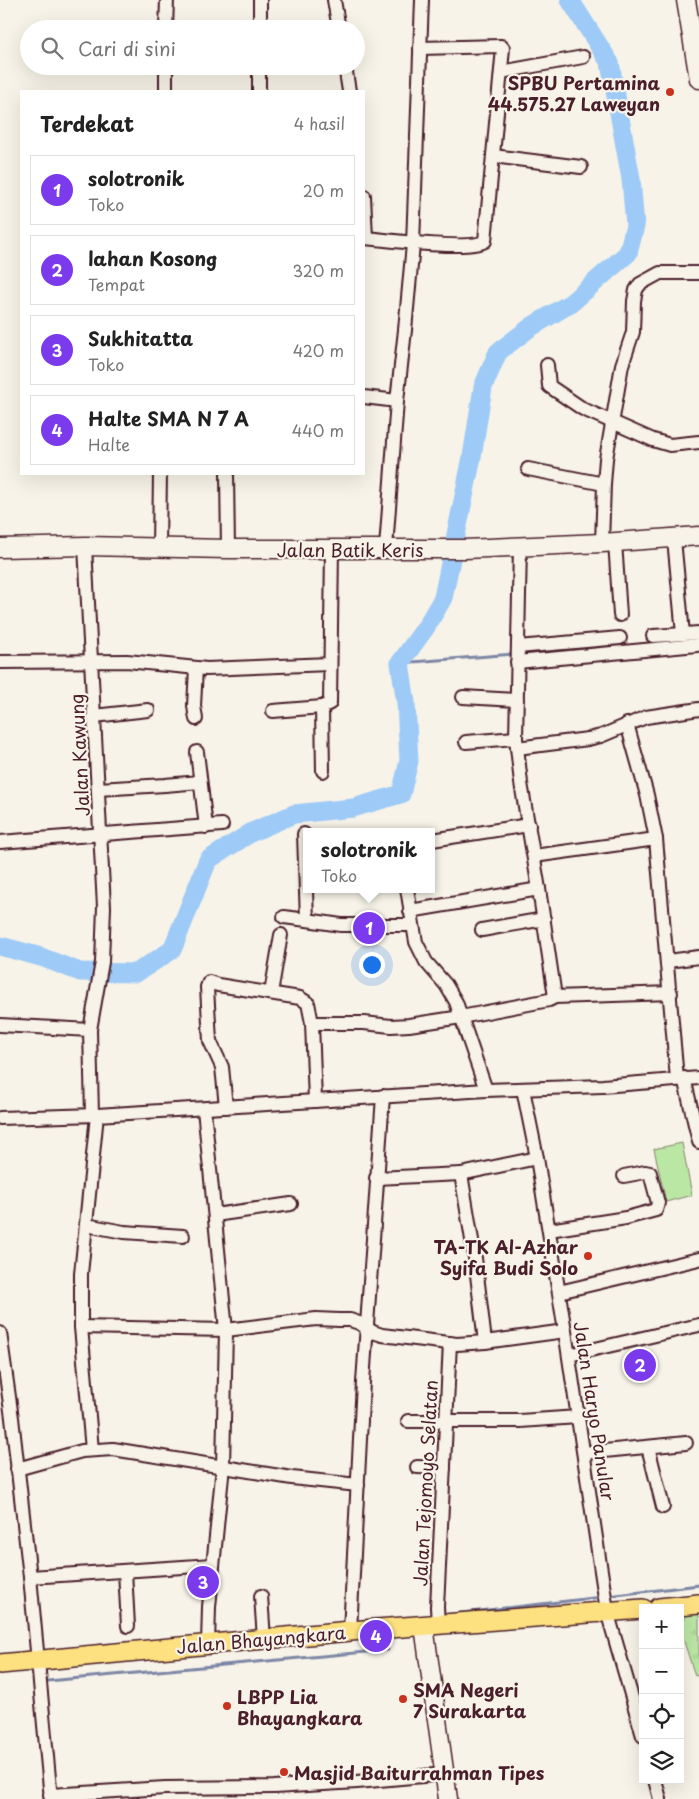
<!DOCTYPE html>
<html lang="id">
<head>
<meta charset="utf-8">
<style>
  :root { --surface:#fff; --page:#f2f2f2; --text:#222; --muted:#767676; --line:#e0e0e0; --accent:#7c3aed }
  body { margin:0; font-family:"Playpen Sans",sans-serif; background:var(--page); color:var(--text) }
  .controls { position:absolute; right:15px; bottom:15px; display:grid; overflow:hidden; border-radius:0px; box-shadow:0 5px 20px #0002 }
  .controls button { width:45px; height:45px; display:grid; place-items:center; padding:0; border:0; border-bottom:1px solid var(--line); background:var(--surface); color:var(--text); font:25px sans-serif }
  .you { position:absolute; left:371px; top:964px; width:18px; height:18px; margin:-12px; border:4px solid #fff; border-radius:50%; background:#1a73e8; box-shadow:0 0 0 8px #1a73e833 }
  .badge { display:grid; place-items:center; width:32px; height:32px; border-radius:50%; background:var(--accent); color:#fff; font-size:16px; font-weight:700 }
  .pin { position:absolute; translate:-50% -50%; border:2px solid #fff; box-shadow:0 1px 5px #0006 }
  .popup { position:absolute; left:303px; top:828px; width:132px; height:65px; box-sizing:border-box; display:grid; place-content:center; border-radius:0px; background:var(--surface); filter:drop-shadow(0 1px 4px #0005); font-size:16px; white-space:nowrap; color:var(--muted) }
  .popup b { font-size:19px; color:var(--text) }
  .popup::after { content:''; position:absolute; left:50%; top:100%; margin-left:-10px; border:10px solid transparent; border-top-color:var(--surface) }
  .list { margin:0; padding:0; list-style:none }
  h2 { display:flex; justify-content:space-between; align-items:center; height:65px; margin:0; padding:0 20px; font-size:21px }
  h2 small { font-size:16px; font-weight:400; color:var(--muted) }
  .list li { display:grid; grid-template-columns:32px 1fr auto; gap:15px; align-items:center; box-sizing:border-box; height:70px; margin:0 10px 10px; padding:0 10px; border:1px solid var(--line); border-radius:0px }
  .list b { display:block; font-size:19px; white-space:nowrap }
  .list p { margin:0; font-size:16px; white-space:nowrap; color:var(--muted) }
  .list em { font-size:16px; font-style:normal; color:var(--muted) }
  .icon { flex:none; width:28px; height:28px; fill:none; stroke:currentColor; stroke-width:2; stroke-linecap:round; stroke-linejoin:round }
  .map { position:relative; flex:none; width:699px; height:1799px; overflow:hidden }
  .search { position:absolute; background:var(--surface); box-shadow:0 5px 20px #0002; left:20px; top:20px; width:345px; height:55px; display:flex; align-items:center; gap:12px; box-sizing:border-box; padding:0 18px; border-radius:28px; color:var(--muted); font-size:19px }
  .panel { position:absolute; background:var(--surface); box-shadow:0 5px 20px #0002; left:20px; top:90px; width:345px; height:385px; border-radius:0px }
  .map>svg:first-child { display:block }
</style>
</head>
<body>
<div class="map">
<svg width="699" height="1799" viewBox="0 0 699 1799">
  <defs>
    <pattern id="park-tufts" width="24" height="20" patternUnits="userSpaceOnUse" patternTransform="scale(1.25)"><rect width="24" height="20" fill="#bbe7a5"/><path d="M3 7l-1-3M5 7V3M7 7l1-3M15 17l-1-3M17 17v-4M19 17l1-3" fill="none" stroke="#a2c68e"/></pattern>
  </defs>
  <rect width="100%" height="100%" fill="#f7f3e8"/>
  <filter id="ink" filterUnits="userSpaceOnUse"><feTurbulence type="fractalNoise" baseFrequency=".02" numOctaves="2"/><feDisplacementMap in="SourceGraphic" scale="10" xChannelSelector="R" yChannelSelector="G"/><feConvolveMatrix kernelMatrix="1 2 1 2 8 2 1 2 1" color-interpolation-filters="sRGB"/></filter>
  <g filter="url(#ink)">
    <polygon fill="#bbe7a5" stroke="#828368" points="682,1143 692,1195 666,1202 654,1149"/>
    <polygon fill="url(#park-tufts)" stroke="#828368" points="699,1604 699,1675 695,1676 680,1629 680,1608"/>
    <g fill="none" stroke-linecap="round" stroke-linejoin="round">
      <g stroke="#7c86a5" stroke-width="3">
        <polyline points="520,654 594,649"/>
        <polyline points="400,663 514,654"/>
        <polyline points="608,1596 699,1585"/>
        <polyline points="444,1615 602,1597"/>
        <polyline points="48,1681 388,1650"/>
      </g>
      <polyline stroke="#9dcaf7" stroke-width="19" points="0,946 41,957 80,972 136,973 172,950 208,860 252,832 294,814 353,808 401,794 409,761 406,703 400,663 426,627 443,598 472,457 483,387 498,352 531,327 571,303 628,253 635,226 631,179 610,63 570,0"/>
      <g stroke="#4a1f2b" stroke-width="16">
        <g id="street">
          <polyline points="334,0 339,29"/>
          <polyline points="166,29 167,0"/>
          <polyline points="260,29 260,0"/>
          <polyline points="345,66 349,91"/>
          <polyline points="501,72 583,57"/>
          <polyline points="166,91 166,66"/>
          <polyline points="259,91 259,66"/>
          <polyline points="493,156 581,167"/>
          <polyline points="364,196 366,238 364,238"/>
          <path d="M366 238C386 240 472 251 485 241L503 48 501 46 420 48"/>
          <polyline points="547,365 549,386 583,409 653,440 670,445 699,442"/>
          <polyline points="364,397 397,401"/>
          <polyline points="528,469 604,484"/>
          <polyline points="227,474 228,549"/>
          <polyline points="674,539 683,634"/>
          <polyline points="615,542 620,615"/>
          <polyline points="602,543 604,484 606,459 622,365 633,332 634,301 636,290 640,284 660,273 699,273"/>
          <polyline points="85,546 104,907 102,962 90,1030 92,1115"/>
          <polyline points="159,548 160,474"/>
          <polyline points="386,548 397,401 405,330 413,244 422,0"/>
          <polyline points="653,636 699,633"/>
          <polyline points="518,647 620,638"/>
          <polyline points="0,662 127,661 207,669 330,664"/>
          <polyline points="517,662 697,645"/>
          <polyline points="463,697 517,700"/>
          <polyline points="322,707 323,771"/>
          <polyline points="273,711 322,707 330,703 332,549"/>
          <polyline points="94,716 148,710"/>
          <polyline points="196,719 194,706 196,668"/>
          <polyline points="627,724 647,795 656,839 677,1079"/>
          <polyline points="466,742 516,738"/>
          <polyline points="517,748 588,739 601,736 646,717 699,709"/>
          <polyline points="197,752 206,827"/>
          <polyline points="98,789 165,785 200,782"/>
          <polyline points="304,834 307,920 341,925 412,925"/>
          <polyline points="432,840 529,825"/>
          <polyline points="0,842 222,825"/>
          <polyline points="534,856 656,839"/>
          <polyline points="407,889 416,942 426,962 446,985 456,1002 486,1090"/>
          <polyline points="410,911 539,889"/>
          <polyline points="284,917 307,920"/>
          <polyline points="482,930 544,919"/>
          <polyline points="668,961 699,957"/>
          <polyline points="271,993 281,935"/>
          <polyline points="555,997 671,993"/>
          <polyline points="312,1023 364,1023 391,1026 409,1025 461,1017 549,1000 555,997 539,889 521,783 516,738 520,547"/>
          <polyline points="0,1025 90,1030"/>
          <polyline points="684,1078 699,1142"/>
          <polyline points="523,1089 537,1158 565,1331 607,1611 643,1736"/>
          <polyline points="226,1107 222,1067 210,1041 207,987 209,982 218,985 300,998 308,1003 312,1023 315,1101"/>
          <polyline points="204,1109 226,1330 223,1466 209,1607 208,1644"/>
          <polyline points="0,1118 97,1115 486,1090 603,1086 699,1078"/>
          <polyline points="461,1174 475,1258 485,1342"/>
          <polyline points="376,1178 461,1174 537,1158"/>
          <polyline points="215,1215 291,1204"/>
          <polyline points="86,1225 124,1232 183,1236"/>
          <polyline points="549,1230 626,1218 656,1210 658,1203 650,1173 645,1172 624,1176"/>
          <polyline points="559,1292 699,1259"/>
          <polyline points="81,1327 226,1330 316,1319 339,1320 350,1320 359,1323 373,1332 382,1335 457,1344 485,1342 565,1331"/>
          <polyline points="0,1333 12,1418 30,1577 51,1799"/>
          <polyline points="569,1355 699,1325"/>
          <polyline points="408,1421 520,1421 578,1417"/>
          <polyline points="648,1447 663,1507"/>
          <polyline points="92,1450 81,1327 81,1274 97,1115"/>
          <polyline points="584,1453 686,1443"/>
          <polyline points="417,1467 444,1468"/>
          <polyline points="17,1469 82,1451 113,1449 292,1478 358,1485"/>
          <polyline points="125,1571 128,1626"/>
          <polyline points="30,1577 213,1565"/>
          <polyline points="261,1596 264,1639"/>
          <polyline points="438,1625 437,1607 450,1343"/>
          <polyline points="350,1631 363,1382 383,1096"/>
          <polyline points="655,1780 660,1799"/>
          <polyline points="50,1795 165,1788 274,1787 357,1782 445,1774"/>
        </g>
      </g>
      <g stroke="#4a1f2b" stroke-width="21">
        <g id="secondary">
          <polyline points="686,0 699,79"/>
          <polyline points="0,548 85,546 228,549 465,549 602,543 699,536"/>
          <polyline points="424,1626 448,1799"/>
        </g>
      </g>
      <g stroke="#4a1f2b" stroke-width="22">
        <g id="primary">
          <polyline points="659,1608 699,1604"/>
          <polyline points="0,1664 350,1631 643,1609"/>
        </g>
      </g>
      <use href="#street" stroke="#f7f3e8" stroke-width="12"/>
      <use href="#secondary" stroke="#f7f3e8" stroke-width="18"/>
      <use href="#primary" stroke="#fde080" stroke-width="19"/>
    </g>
  </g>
  <g fill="#c8321e" stroke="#f7f3e8" stroke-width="2">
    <circle cx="670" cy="92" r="5"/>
    <circle cx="588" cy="1256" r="5"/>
    <circle cx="403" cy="1699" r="5"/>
    <circle cx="227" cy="1706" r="5"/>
    <circle cx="284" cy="1772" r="5"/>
  </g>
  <g text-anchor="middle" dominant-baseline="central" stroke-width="4.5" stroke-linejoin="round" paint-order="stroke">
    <g font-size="18" font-weight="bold" fill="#4a1f2b" stroke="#f7f3e8" text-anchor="start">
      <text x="660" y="82" text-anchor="end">SPBU Pertamina<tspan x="660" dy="21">44.575.27 Laweyan</tspan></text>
      <text x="578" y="1246" text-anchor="end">TA-TK Al-Azhar<tspan x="578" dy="21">Syifa Budi Solo</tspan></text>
      <text x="413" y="1689">SMA Negeri<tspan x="413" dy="21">7 Surakarta</tspan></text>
      <text x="237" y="1696">LBPP Lia<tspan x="237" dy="21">Bhayangkara</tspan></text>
      <text x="294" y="1772">Masjid Baiturrahman Tipes</text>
    </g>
    <g font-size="18" fill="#4a1f2b" stroke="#f7f3e8">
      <text x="350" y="549">Jalan Batik Keris</text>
      <text transform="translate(79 755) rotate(-93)">Jalan Kawung</text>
      <text transform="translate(595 1411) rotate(81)">Jalan Haryo Panular</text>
      <text transform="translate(425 1483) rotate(-87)">Jalan Tejomoyo Selatan</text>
      <text transform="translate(261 1639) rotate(-5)">Jalan Bhayangkara</text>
    </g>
  </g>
</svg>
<div class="controls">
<button>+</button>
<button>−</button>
<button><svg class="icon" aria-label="locate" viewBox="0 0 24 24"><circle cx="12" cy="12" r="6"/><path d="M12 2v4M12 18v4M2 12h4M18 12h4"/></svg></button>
<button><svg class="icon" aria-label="layers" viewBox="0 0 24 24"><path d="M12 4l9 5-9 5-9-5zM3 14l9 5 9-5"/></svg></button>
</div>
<div class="you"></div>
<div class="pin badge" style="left:369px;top:928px">1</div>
<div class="popup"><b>solotronik</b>Toko</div>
<div class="pin badge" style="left:640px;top:1365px">2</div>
<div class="pin badge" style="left:203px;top:1582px">3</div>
<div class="pin badge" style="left:376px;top:1636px">4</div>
<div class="search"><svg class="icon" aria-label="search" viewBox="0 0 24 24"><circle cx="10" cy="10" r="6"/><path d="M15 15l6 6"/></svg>Cari di sini</div>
<section class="panel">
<h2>Terdekat<small>4 hasil</small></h2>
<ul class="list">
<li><span class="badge">1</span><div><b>solotronik</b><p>Toko</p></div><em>20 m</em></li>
<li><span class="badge">2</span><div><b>lahan Kosong</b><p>Tempat</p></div><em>320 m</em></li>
<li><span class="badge">3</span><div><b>Sukhitatta</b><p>Toko</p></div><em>420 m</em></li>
<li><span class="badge">4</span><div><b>Halte SMA N 7 A</b><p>Halte</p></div><em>440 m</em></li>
</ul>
</section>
</div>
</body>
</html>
